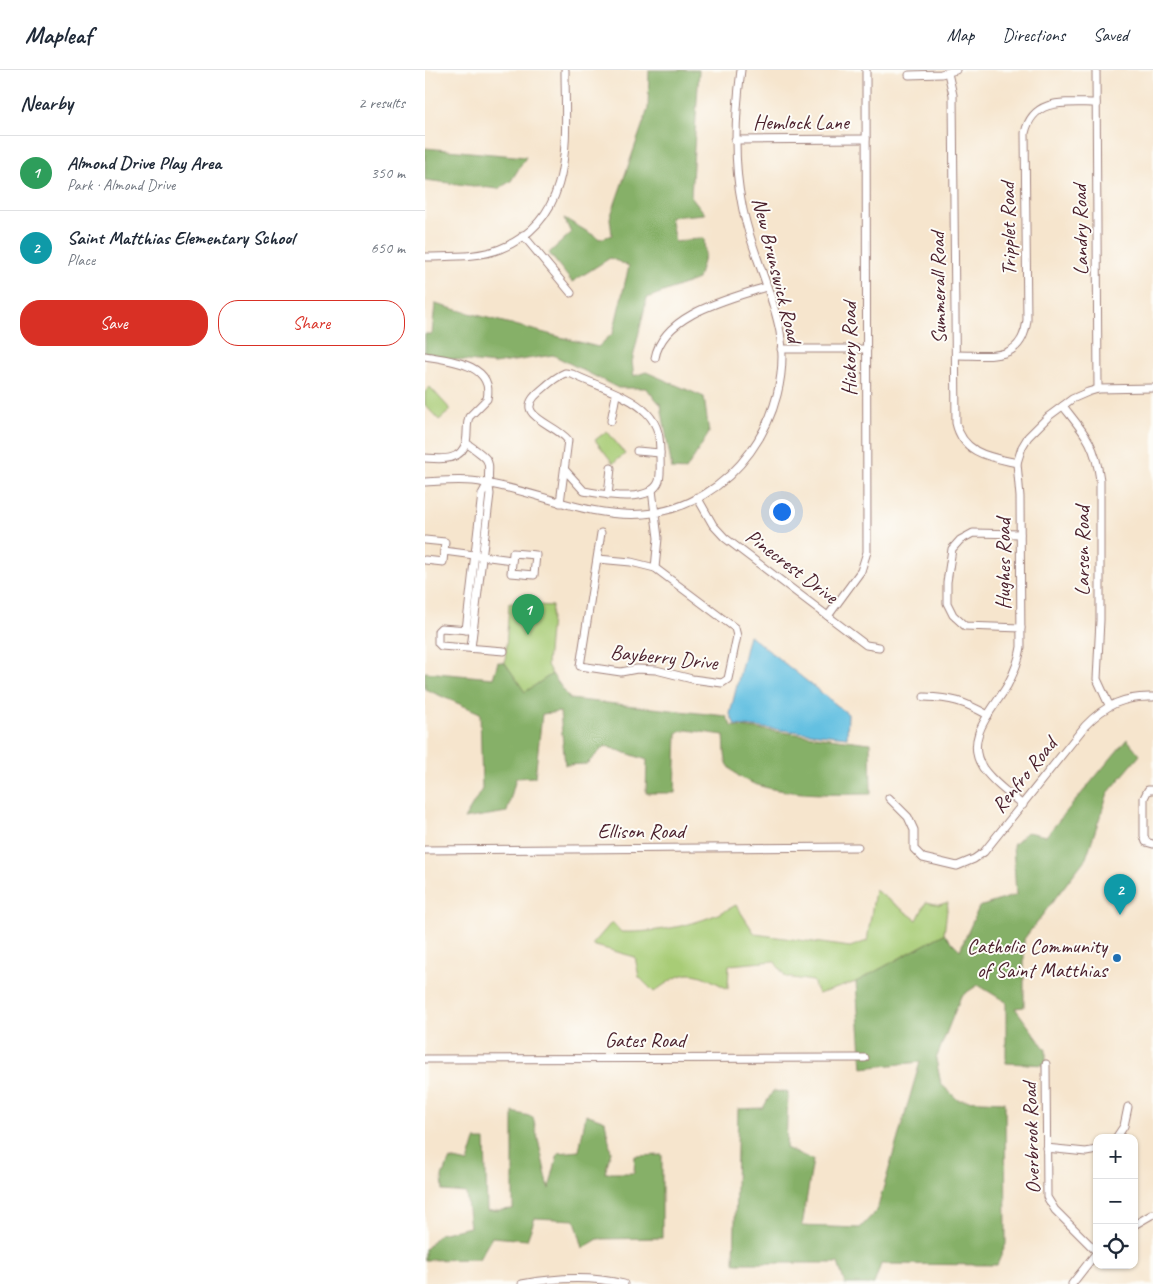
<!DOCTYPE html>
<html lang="en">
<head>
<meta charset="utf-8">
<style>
  :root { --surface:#fff; --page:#f2f2f3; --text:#1f2937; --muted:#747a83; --line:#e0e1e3; --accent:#d93025 }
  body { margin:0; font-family:Caveat,sans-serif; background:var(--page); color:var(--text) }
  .controls { position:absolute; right:15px; bottom:15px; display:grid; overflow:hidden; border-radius:10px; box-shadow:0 1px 4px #0004 }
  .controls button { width:45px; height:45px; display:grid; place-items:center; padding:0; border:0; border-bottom:1px solid var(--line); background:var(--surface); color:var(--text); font:25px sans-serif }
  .you { position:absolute; left:356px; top:441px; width:18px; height:18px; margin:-12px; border:4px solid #fff; border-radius:50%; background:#1a73e8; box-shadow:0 0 0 8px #1a73e833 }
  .badge { display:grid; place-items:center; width:32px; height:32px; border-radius:50%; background:var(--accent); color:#fff; font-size:16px; font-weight:700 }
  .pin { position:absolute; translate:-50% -41px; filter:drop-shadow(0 1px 2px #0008) }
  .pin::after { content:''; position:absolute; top:26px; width:18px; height:15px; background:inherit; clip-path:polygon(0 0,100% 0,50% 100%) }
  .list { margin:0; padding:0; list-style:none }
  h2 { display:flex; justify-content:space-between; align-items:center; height:65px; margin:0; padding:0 20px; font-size:21px }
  h2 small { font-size:16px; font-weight:400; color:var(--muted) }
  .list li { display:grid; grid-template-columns:32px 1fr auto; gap:15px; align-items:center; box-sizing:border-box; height:75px; padding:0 20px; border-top:1px solid var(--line) }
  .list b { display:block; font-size:19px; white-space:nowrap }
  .list p { margin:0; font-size:16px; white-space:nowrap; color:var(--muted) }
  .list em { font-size:16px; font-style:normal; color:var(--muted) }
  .actions { display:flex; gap:10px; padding:15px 20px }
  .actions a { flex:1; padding:11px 0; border:1px solid var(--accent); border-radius:20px; text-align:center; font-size:18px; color:var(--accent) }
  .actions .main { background:var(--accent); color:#fff }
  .icon { flex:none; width:28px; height:28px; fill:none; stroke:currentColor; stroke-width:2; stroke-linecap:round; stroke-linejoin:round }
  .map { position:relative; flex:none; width:728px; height:1214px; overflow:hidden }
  header { display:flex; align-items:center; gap:30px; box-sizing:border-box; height:70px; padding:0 25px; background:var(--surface); border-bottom:1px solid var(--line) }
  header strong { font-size:24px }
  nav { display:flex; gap:28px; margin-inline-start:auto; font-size:18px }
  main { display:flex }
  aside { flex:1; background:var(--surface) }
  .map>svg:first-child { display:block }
</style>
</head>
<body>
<header>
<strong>Mapleaf</strong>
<nav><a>Map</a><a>Directions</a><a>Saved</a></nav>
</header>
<main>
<aside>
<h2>Nearby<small>2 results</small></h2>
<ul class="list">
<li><span class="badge" style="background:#2e9e5b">1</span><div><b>Almond Drive Play Area</b><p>Park · Almond Drive</p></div><em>350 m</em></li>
<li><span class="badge" style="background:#0f9aa8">2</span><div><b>Saint Matthias Elementary School</b><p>Place</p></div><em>650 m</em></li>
</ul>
<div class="actions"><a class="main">Save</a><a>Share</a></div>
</aside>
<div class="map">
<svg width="728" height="1214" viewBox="0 0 728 1214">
  <rect width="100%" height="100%" fill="#fdfcf7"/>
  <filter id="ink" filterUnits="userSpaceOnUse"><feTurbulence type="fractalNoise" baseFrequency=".02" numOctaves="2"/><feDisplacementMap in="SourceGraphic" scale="10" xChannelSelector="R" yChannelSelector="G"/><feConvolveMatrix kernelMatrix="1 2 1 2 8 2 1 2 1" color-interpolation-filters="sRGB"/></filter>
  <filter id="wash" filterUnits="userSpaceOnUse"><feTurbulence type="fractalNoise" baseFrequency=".0096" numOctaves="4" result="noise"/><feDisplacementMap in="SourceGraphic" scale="20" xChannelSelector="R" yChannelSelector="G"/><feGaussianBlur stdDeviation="1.12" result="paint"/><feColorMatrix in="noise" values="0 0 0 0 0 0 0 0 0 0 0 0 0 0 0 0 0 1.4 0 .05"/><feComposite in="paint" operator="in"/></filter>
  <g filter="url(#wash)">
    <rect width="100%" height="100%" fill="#f6e5cd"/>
    <g fill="#a8cc76" stroke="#797650">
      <polygon points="5,317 26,340 14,350 0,335 0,322"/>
      <polygon points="182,361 200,384 188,393 170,370"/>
      <polygon points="84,533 127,536 122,595 127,604 100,623 80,593"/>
      <path d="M450 820 492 850 501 832 514 835 523 832 519 864 431 912 393 924 388 911 361 907 349 891 304 895 303 919C268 900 262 897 229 922L214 907 210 887 167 875 187 852 196 862C234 863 278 854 311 835L330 864 425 877 442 871Z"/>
    </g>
    <g fill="#86b067" stroke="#686849">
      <polygon points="224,0 274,0 266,126 280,144 245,147 250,172 279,168 280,184 273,209 222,228 207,292 209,306 221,302 279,327 284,363 261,400 247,399 236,335 221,318 193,318 128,285 69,294 0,286 0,264 7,264 10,234 173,277 188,263 204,196 185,188 147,212 124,183 146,163 139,148 175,169 187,165 185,148 223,39"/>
      <polygon points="0,78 101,87 86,111 73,119 0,110"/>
      <path d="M73 592 80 593 100 622 127 604 145 629 301 646 307 656 445 673 446 724C410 724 324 729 303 695 299 688 300 674 299 665L262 660 252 663 250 723H221L222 690 180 676 162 694 140 695 135 642 117 644 110 707 91 708 82 742 39 749 57 719 55 643 0 619V602L68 608Z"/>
      <polygon points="702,669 715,685 683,723 661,788 599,869 599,937 590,938 621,980 621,995 581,993 581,932 553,915 536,926 511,989 516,1014 533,1030 580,1032 581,1174 572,1195 456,1194 449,1214 420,1214 413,1193 309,1193 313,1039 338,1038 348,1021 363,1022 361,1078 388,1090 377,1156 435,1158 452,1140 495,992 437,998 431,912 519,864 535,880 554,837 591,825 588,775 602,762 621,766"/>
      <polygon points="88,1042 108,1047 124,1119 133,1083 154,1081 161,1044 180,1051 186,1081 180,1103 209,1103 210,1086 237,1085 237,1168 173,1169 158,1178 150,1150 110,1148 102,1170 67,1167 54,1189 0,1190 0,1179 14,1164 45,1157 41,1123 18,1121 17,1106 25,1089 43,1093 50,1070 60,1070 62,1141 88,1139"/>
    </g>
    <polygon fill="#63c0e1" stroke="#567086" points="324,565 423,644 422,667 310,655 305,644"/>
  </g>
  <g filter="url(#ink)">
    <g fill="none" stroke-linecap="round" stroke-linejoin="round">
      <g stroke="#a0827c" stroke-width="9">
        <g id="minor">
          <polyline points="671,0 673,319"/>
          <path d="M523 3 528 25 531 353C538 384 565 387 592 393"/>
          <polyline points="484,5 516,4 531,0"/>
          <polyline points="310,70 441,69"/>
          <polyline points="98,165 146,223"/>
          <path d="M0 187C25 186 52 188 75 179 152 148 140 67 140 0"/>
          <polyline points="356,279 442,279"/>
          <path d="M532 285C565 285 597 293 602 250L600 63C608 27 642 33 671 33"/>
          <path d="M0 286C24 290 70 294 62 329L44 347C41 355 43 364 41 372 36 392 16 389 0 388"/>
          <path d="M230 288C238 244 304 229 341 217"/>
          <path d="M638 336C660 364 670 373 675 410V550L672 609 684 635"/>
          <polyline points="186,351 191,325"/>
          <path d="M41 373C75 396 59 390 65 424L46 578"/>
          <polyline points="212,381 235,383"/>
          <path d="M0 412C20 411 41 409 60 413 114 422 163 448 219 444 307 437 369 346 355 262 347 219 325 179 317 135 308 91 310 45 316 0"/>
          <polyline points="227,420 233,468 230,498"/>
          <polyline points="183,425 186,398"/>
          <polyline points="272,427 288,455 300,468 441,575 454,577"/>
          <path d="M135 433 143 370C130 353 86 346 114 322 122 315 130 307 140 303L147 304C169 315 205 325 222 343 234 356 235 368 235 385 235 393 236 404 234 411 225 435 178 424 159 421L140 400"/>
          <polyline points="595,464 548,463 535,470 527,479 522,512 522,533 528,545 540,556 596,558"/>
          <polyline points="0,470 20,472 18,492 0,490"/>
          <polyline points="19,481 87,490"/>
          <polygon points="88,483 111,485 109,505 86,503"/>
          <polyline points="173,489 206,492 230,498 310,558 312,566 303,609 297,613 267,609 231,600 212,599 196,602 155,596 176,463"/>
          <polyline points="403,546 436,501 442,482 441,0"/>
          <polyline points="41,560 57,424 63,413"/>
          <polyline points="44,560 16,558 13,561 13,573 16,576 79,581"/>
          <path d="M499 627C527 628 538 631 563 645"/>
          <polyline points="728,720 723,720 719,728 719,766 721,772 728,774"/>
          <path d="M464 728 483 747 489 760V779L498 788 532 796 549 789 559 782 660 656C680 635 699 626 728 627"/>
          <path d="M598 735C584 724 568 712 558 698 538 668 568 640 582 616 589 603 594 591 596 577L595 427 592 393 597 377 603 367 624 346 647 329 663 322 673 319 728 318"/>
          <polyline points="0,780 433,777"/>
          <polyline points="0,989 440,988"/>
          <polyline points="621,994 622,1127 630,1140 672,1182"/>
          <polyline points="691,1068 699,1056 703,1037"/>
          <polyline points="621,1078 661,1082 672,1080"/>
          <polyline points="709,1155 728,1144"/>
          <path d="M97 1214C129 1208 167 1206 199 1214"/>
          <polyline points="647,1214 672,1182"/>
        </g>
      </g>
      <use href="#minor" stroke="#fff" stroke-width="7"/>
    </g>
  </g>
  <circle fill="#1f6fb2" stroke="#fdfcf7" stroke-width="2" cx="692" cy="888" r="5"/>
  <g text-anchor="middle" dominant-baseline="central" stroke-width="4" stroke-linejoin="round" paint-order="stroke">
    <g font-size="21" fill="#4a1f2b" stroke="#fdfcf7">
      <text x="376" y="52">Hemlock Lane</text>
      <text transform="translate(583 159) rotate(-91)">Tripplet Road</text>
      <text transform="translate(655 160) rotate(-91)">Landry Road</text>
      <text transform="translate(352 200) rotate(76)">New Brunswick Road</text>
      <text transform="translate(513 218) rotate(-91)">Summerall Road</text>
      <text transform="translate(424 279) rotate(-90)">Hickory Road</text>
      <text transform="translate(657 481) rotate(-90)">Larsen Road</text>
      <text transform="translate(578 494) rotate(-90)">Hughes Road</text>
      <text transform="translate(367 496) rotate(37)">Pinecrest Drive</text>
      <text transform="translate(239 587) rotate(6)">Bayberry Drive</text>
      <text transform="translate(599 705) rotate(-51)">Renfro Road</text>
      <text x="216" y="761">Ellison Road</text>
      <text x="220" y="970">Gates Road</text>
      <text transform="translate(606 1068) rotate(-92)">Overbrook Road</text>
    </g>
    <g font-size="21" fill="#4a1f2b" stroke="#fdfcf7" text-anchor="end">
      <text x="682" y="876">Catholic Community<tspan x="682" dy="24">of Saint Matthias</tspan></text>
    </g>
  </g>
</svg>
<div class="controls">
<button>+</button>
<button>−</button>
<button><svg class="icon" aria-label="locate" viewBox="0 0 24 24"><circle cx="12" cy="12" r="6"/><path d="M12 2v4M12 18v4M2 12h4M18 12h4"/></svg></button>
</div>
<div class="you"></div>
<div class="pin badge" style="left:103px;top:565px;background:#2e9e5b">1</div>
<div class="pin badge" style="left:695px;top:845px;background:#0f9aa8">2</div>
</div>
</main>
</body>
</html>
